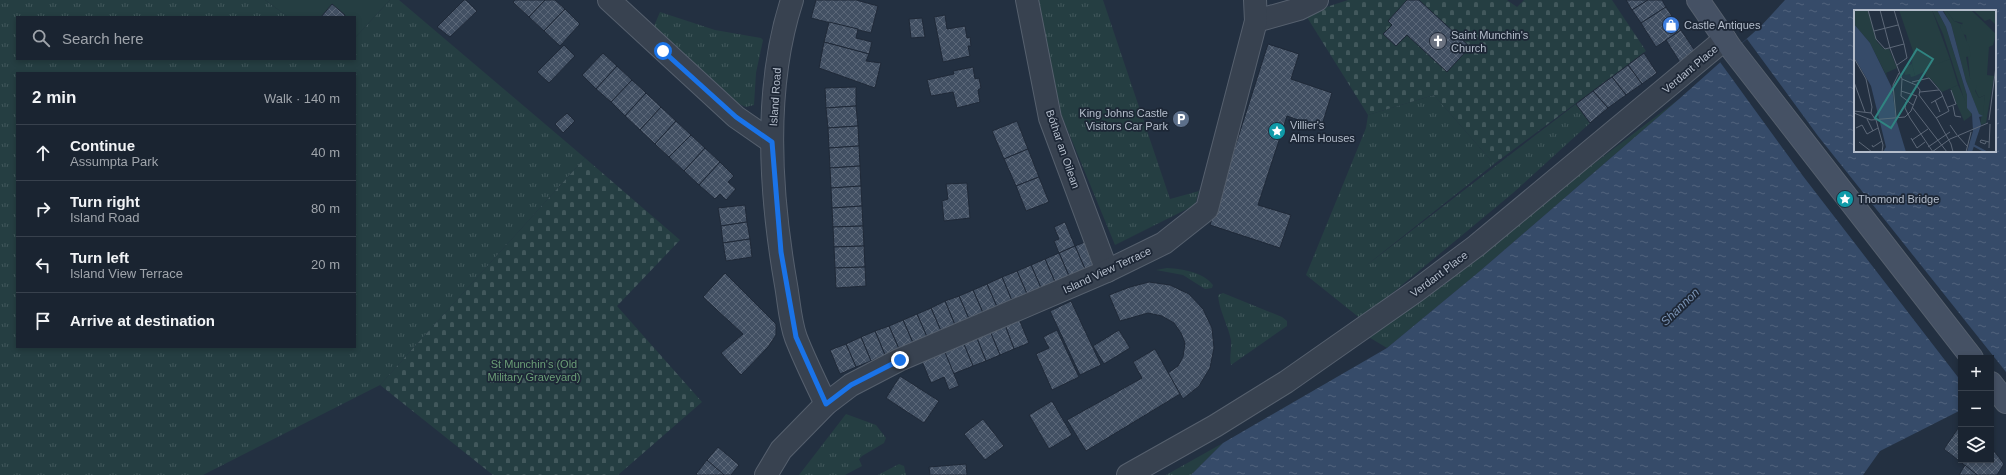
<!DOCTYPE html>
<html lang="en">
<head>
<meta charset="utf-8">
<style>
  :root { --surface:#1a2431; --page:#27303d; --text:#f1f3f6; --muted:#9fa4ab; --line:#38414d }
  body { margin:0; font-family:Arial,sans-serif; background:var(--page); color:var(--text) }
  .controls { position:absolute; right:12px; bottom:12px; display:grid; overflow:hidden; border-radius:0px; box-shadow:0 2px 6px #0003 }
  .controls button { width:36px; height:36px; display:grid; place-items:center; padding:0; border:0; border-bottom:1px solid var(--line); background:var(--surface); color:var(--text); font:20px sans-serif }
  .stop { position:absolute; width:12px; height:12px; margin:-9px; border:3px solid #1a73e8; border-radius:50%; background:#fff }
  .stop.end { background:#1a73e8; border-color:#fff; box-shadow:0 1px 4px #0008 }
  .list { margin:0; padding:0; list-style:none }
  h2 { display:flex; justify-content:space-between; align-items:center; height:52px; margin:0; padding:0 16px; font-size:17px }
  h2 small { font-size:13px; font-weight:400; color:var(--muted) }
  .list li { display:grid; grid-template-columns:26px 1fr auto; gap:12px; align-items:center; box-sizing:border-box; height:56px; padding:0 16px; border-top:1px solid var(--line) }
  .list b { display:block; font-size:15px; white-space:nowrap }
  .list p { margin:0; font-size:13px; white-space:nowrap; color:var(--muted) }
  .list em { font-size:13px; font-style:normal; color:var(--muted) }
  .icon { flex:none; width:22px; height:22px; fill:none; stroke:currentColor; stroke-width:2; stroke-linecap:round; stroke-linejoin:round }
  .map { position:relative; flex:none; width:2006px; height:475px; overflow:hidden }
  .search { position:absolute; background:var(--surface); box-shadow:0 2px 6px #0003; left:16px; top:16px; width:340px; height:44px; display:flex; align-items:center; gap:10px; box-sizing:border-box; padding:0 14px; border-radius:0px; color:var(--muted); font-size:15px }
  .panel { position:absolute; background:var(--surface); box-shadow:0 2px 6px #0003; left:16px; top:72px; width:340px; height:276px; border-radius:0px }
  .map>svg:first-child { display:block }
</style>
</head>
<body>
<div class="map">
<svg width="2006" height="475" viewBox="0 0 2006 475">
  <defs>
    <pattern id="grass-tufts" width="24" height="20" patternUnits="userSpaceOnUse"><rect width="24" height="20" fill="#253e42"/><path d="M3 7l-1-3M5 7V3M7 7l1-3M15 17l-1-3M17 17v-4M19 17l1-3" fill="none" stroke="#42585c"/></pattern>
    <pattern id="cemetery-stones" width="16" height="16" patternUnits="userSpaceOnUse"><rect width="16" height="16" fill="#253e42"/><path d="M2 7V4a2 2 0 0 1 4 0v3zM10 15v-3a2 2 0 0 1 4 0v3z" fill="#42585c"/></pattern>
    <pattern id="water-ripples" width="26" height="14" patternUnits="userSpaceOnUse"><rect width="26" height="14" fill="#364b69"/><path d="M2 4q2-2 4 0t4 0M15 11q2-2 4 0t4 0" fill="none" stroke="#51637d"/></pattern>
    <pattern id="building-cross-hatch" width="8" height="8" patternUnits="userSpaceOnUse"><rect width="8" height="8" fill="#425063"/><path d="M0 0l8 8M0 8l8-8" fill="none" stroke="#5b6778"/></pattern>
  </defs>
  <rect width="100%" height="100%" fill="#233041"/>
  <g fill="url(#grass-tufts)" fill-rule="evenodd">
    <path d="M0 0H265L288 17H17V59H355V38L390 0H399L585 158 380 385 203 475H0ZM17 73H355V347H17Z"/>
    <polygon points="1038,0 1103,0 1170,199 1199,191 1195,205 1115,245 1061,114"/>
    <polygon points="660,12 715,30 761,38 763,40 756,73 754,105 746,107 739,104 654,26"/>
    <polygon points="1434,95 1494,164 1363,268 1576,104 1590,123 1513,193 1361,319 1306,275 1366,128 1368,115"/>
    <polygon points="1679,99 1480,271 1387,348 1367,336"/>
    <path d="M1167 268C1183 269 1203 272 1213 285L1212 288 1205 289 1183 275 1156 270Z"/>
    <path d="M1223 293 1282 317 1287 321V326L1231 365C1229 358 1232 348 1231 340 1228 325 1219 310 1218 295Z"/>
    <polygon points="846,414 876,425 886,438 884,443 862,456 859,459 862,466 845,475 799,475"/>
    <polygon points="1223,443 1191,475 1166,475"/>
    <polygon points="899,464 904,466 906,475 878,475"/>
  </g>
  <g fill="url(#cemetery-stones)">
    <polygon points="1348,0 1507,0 1517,7 1524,0 1612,0 1646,51 1494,164 1434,95 1368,115 1305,14"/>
    <polygon points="585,158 680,240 617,306 702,402 618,475 493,475 380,385"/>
  </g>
  <polygon fill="#253e42" points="265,0 390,0 355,38 355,17 288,17"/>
  <path fill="url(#water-ripples)" fill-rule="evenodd" d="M1785 0H2006V389L1991 358H1961V410L1880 451 1863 475H1191L1223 443 1387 348 1480 271 1679 99 1761 26ZM1855 11H1995V151H1855Z"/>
  <polygon fill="#233041" points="1747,39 1818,136 2006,372 2006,389 1991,396 1991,358 1961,358 1961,381 1803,176 1720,62"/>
  <g fill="url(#building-cross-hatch)" stroke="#1f2938">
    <polygon points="464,0 466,0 477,11 450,37 437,27"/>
    <polygon points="515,0 545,0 529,17 513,2"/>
    <polygon points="545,0 555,0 565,9 544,31 529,17"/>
    <polygon points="816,0 856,0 878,6 871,33 811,18"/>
    <polygon points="1407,0 1419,0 1470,47 1447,72 1407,35 1396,46 1383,34 1392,25 1388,21"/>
    <polygon points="1626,0 1648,0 1632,10"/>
    <polygon points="1648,0 1662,0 1666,7 1641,23 1632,10"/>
    <polygon points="332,4 345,15 344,17 321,17"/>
    <polygon points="1666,7 1681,30 1656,47 1641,23"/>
    <polygon points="565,9 580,24 560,46 544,31"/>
    <polygon points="945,15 947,29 965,26 967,38 970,37 971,46 968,46 970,56 943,62 934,17"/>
    <polygon points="922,18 925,37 911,38 909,19"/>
    <polygon points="829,22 858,29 856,38 872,42 869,54 824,42"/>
    <polygon points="1681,30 1697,54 1681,64 1666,40"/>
    <polygon points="824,42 869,54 866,61 881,63 875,88 819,68"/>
    <polygon points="1268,44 1299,54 1291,79 1332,93 1321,128 1287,116 1258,205 1291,215 1280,248 1210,225"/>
    <polygon points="564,45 575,56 549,83 537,72"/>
    <polygon points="603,53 617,66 596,89 582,75"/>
    <polygon points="1644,53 1657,73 1642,84 1628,65"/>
    <polygon points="1628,65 1642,84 1626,95 1612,77"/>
    <polygon points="617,66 632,80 611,102 596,89"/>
    <polygon points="973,67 975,79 979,78 981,88 978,90 980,102 957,108 953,92 931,96 927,80 954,74 953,71"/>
    <polygon points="1612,77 1626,95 1608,108 1593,91"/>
    <polygon points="632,80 646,93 625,116 611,102"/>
    <polygon points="856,87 856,106 826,108 825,88"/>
    <polygon points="1593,91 1608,108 1590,123 1576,104"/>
    <polygon points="646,93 661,107 640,130 625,116"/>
    <polygon points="856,106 858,126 828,128 826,108"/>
    <polygon points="661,107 676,121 655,144 640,130"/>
    <polygon points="567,113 575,121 563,133 555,124"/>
    <polygon points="676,121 691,135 669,157 655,144"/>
    <polygon points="1017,121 1028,149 1004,159 992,131"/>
    <polygon points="858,126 859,146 829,148 828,128"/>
    <polygon points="691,135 705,148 684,171 669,157"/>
    <polygon points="859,146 860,166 830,168 829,148"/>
    <polygon points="705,148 720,162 699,185 684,171"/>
    <polygon points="1028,149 1039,177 1016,186 1004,159"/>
    <polygon points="720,162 734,176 728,182 736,189 726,200 720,194 715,199 699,185"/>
    <polygon points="860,166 861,186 831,188 830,168"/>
    <polygon points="1039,177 1049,202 1026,211 1016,186"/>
    <polygon points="967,183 970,218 944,221 942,201 948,199 946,184"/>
    <polygon points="861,186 862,206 832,208 831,188"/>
    <polygon points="745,205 747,222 721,226 718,208"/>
    <polygon points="862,206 863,226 833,227 832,208"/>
    <polygon points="747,222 750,239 723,243 721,226"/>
    <polygon points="1065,222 1075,246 1059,253 1054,241 1059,239 1054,227"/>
    <polygon points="863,226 864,246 834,247 833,227"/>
    <polygon points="750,239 752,257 726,261 723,243"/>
    <polygon points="1090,240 1100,263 1085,269 1075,246"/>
    <polygon points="864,246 865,267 835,268 834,247"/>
    <polygon points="1075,246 1085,269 1069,276 1059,253"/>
    <polygon points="1059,253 1069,276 1055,282 1045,259"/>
    <polygon points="1045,259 1055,282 1041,288 1031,265"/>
    <polygon points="1031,265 1041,288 1027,294 1017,271"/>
    <polygon points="865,267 866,286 836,288 835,268"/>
    <polygon points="1017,271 1027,294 1012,301 1002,277"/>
    <polygon points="725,273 776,324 776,335 768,347 741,375 721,353 743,334 703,297"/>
    <polygon points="1002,277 1012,301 997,307 987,284"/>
    <polygon points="1149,282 1170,285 1189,294 1203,309 1212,328 1214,348 1210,368 1199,386 1183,399 1168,373 1178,366 1183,357 1185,343 1181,333 1174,323 1162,316 1148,313 1120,321 1109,295 1130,287"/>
    <polygon points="987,284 997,307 983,313 973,290"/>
    <polygon points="973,290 983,313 969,319 959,296"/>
    <polygon points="959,296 969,319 955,325 945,301"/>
    <polygon points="945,301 955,325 941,331 931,308"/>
    <polygon points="1071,301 1101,365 1080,375 1050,311"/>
    <polygon points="931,308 941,331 927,337 917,314"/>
    <polygon points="917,314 927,337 913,343 903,320"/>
    <polygon points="1019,319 1029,343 1014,349 1005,325"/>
    <polygon points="903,320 913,343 899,349 889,326"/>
    <polygon points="1005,325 1014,349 1000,355 990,331"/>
    <polygon points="889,326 899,349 885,355 875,331"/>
    <polygon points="1057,330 1079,377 1052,390 1036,354 1049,348 1043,337"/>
    <polygon points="1119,330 1130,348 1104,364 1093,346"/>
    <polygon points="875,331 885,355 871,361 861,337"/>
    <polygon points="990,331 1000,355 986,361 976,336"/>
    <polygon points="976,336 986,361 973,366 963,342"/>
    <polygon points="861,337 871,361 856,367 846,344"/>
    <polygon points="963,342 973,366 953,374 944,350"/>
    <polygon points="846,344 856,367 840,374 830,350"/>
    <polygon points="1155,349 1180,394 1086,451 1067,420 1142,378 1133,362"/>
    <polygon points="944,350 959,386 949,390 944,377 931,383 921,359"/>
    <polygon points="900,376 939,401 924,423 886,398"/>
    <polygon points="1052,401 1072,435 1049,449 1029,415"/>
    <polygon points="983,419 1004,446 985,460 964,434"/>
    <polygon points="1961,424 1961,460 1991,460 1991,447 2004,464 1997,475 1977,475 1944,449"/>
    <polygon points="718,447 739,465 731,475 724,475 707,460"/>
    <polygon points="707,460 724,475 697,475 696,474"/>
    <polygon points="966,464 967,475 930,475 929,467"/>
    <polygon points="1965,465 1977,475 1959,475"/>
  </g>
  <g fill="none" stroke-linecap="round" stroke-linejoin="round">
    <g stroke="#56606e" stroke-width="24">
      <g id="minor">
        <polyline points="609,0 736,117 772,142"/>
        <path d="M792 0C763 89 770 194 786 285 789 302 790 322 796 338 805 361 816 383 826 404"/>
        <polyline points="1027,0 1050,118 1107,271"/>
        <polyline points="1256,21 1299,9 1317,0"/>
        <polyline points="766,475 781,450 826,404 851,385 899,360 1107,271 1164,243 1207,209 1256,21 1255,0"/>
        <polyline points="1128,475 1215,426 1286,382 1416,291 1476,246 1725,39"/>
      </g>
    </g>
    <g stroke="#56606e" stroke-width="24">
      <g id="secondary">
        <polyline points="1698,0 1731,48 1972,358"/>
        <polyline points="1991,383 2006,402"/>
      </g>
    </g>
    <use href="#minor" stroke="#384250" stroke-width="22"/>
    <use href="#secondary" stroke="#455164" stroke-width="22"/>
  </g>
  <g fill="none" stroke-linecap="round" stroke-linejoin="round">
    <polyline stroke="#1a73e8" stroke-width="5" points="663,51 736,117 772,142 781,252 796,337 826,404 851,385 900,360"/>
  </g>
  <defs>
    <g id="shop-disc" transform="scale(0.9)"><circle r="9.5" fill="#3f7fe0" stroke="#1d2736"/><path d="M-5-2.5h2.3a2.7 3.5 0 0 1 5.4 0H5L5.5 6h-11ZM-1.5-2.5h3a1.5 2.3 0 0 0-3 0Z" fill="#fff"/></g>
    <g id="church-disc" transform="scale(0.9)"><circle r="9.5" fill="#6b7280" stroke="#1d2736"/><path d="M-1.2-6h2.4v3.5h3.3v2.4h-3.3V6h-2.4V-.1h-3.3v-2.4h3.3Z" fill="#fff"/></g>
    <g id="parking-disc" transform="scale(0.9)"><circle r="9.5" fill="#5c6f8a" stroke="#1d2736"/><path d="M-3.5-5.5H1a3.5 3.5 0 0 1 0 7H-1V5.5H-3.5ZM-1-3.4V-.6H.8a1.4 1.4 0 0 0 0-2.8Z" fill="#fff"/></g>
    <g id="sight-disc" transform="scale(0.9)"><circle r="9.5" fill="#0f9aa8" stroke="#1d2736"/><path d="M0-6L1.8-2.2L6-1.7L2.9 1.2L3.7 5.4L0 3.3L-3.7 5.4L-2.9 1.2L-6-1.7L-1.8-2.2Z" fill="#fff"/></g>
  </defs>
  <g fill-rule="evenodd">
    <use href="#shop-disc" x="1671" y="25"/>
    <use href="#church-disc" x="1438" y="41"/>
    <use href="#parking-disc" x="1181" y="119"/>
    <use href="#sight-disc" x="1277" y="131"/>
    <use href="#sight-disc" x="1845" y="199"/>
  </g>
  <g text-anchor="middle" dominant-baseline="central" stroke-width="3.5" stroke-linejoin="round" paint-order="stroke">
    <g font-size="11" fill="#b4bdcb" stroke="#1d2736" text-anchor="start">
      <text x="1684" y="25">Castle Antiques</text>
      <text x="1451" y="35">Saint Munchin's<tspan x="1451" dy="13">Church</tspan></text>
      <text x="1168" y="113" text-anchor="end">King Johns Castle<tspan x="1168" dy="13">Visitors Car Park</tspan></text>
      <text x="1290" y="125">Villier's<tspan x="1290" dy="13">Alms Houses</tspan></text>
      <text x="1858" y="199">Thomond Bridge</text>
    </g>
    <g font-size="11" fill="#b4bdcb" stroke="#1d2736">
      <text transform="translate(1690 69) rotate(-40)">Verdant Place</text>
      <text transform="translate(775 97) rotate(-86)">Island Road</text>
      <text transform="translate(1063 149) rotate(71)">Bóthar an Oilean</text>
      <text transform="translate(1107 270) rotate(-25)">Island View Terrace</text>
      <text transform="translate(1439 274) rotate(-37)">Verdant Place</text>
    </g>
    <g font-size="11" fill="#6a9d76" stroke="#1d2736">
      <text x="534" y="364">St Munchin's (Old<tspan x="534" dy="13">Military Graveyard)</tspan></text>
    </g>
    <g font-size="12" font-style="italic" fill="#7a93b4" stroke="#1d2736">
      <text transform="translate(1680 307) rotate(-44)">Shannon</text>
    </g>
  </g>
  <g transform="translate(1854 10)">
    <rect width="142" height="142" fill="#233041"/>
    <path d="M0 0H14L23 32 30 39H35L43 58 32 63 34 69 16 33 0 14ZM45 0H78L96 49 61 66 58 54 59 41ZM92 0H117L142 24 139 35 135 37 133 65 140 66 132 113 126 115 131 85 125 88 116 68 112 25 108 24 106 16 109 13 100 11ZM119 0H142V15L136 9 131 11ZM104 75 118 105 110 111 96 78Z" fill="#253e42"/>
    <path d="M78 0H83L92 17 113 85V98L89 24ZM89 0H92L100 11 109 15 106 16 115 36 117 46 112 47 116 68 123 75 121 81 125 88 131 85 129 106 125 105 112 71 97 14Z" fill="#253e42"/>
    <path d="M58 54 61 66 57 67 56 64 51 65 50 57Z" fill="#253e42"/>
    <path d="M96 49 104 75 88 82 77 69 72 67 70 59Z" fill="#253e42"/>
    <path d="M83 0H88L97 14 112 71 125 104 129 106 125 107 127 115 118 142H113L119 121 118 104 113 98V85L92 17ZM0 14 16 33 38 78 42 109 52 142H29L32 137 17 76 0 47Z" fill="#364b69"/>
    <path fill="none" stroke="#364b69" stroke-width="2" d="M119 135 132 142"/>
    <path fill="none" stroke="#5d6878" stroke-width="1" d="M14 0 22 29 31 39 50 34 40 0M26 0 36 38 48 69 47 86 59 95M20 21 44 15M0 48 12 69 18 97 17 103M43 55 53 48 50 34M48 69 62 75 66 80 65 85M0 72 11 102M58 72 75 68 87 82 95 101 82 108M47 81 63 86M66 82 85 80M65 85 83 109 97 134 99 142M81 90 86 102M52 92 51 98 56 108 79 142M77 93 89 86M99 96 101 106 107 107M58 97 93 142M94 97 102 94 97 80M0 101 17 103 21 109M0 103 17 110 51 107 57 101 63 86M42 107 39 75 45 63M13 109 19 121M22 110 29 135 28 142M135 110 142 56M96 115 103 125M2 118 8 115 13 124 24 118M104 126 113 136M57 128 63 138 71 132M58 130 74 119M5 132 18 142M132 132 131 134 126 132 127 130 135 132M18 135 19 137 28 131M74 137 96 122M135 138 136 114M78 142 96 129 134 113M112 142 117 122"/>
    <path fill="#308481" fill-opacity="0.15" stroke="#308481" stroke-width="2" d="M63 39 79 49 37 118 21 108Z"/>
    <rect width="142" height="142" fill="none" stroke="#b4bdcb" stroke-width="2"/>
  </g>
</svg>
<div class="controls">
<button>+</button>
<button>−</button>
<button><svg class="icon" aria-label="layers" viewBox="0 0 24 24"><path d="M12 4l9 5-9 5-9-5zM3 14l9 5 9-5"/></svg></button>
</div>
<div class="stop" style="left:663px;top:51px"></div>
<div class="stop end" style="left:900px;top:360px"></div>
<div class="search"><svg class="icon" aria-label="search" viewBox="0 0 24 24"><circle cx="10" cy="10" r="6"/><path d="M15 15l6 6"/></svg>Search here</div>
<section class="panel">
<h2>2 min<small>Walk · 140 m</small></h2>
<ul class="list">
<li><svg class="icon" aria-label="ahead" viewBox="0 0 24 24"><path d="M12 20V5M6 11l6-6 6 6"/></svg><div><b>Continue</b><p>Assumpta Park</p></div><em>40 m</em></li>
<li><svg class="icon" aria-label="right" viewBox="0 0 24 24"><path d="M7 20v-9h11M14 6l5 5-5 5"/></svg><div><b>Turn right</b><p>Island Road</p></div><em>80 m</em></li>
<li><svg class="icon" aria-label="left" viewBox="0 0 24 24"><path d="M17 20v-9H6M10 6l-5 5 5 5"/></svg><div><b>Turn left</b><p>Island View Terrace</p></div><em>20 m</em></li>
<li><svg class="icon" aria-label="arrive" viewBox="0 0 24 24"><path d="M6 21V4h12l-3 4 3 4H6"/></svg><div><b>Arrive at destination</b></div></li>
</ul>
</section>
</div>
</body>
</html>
